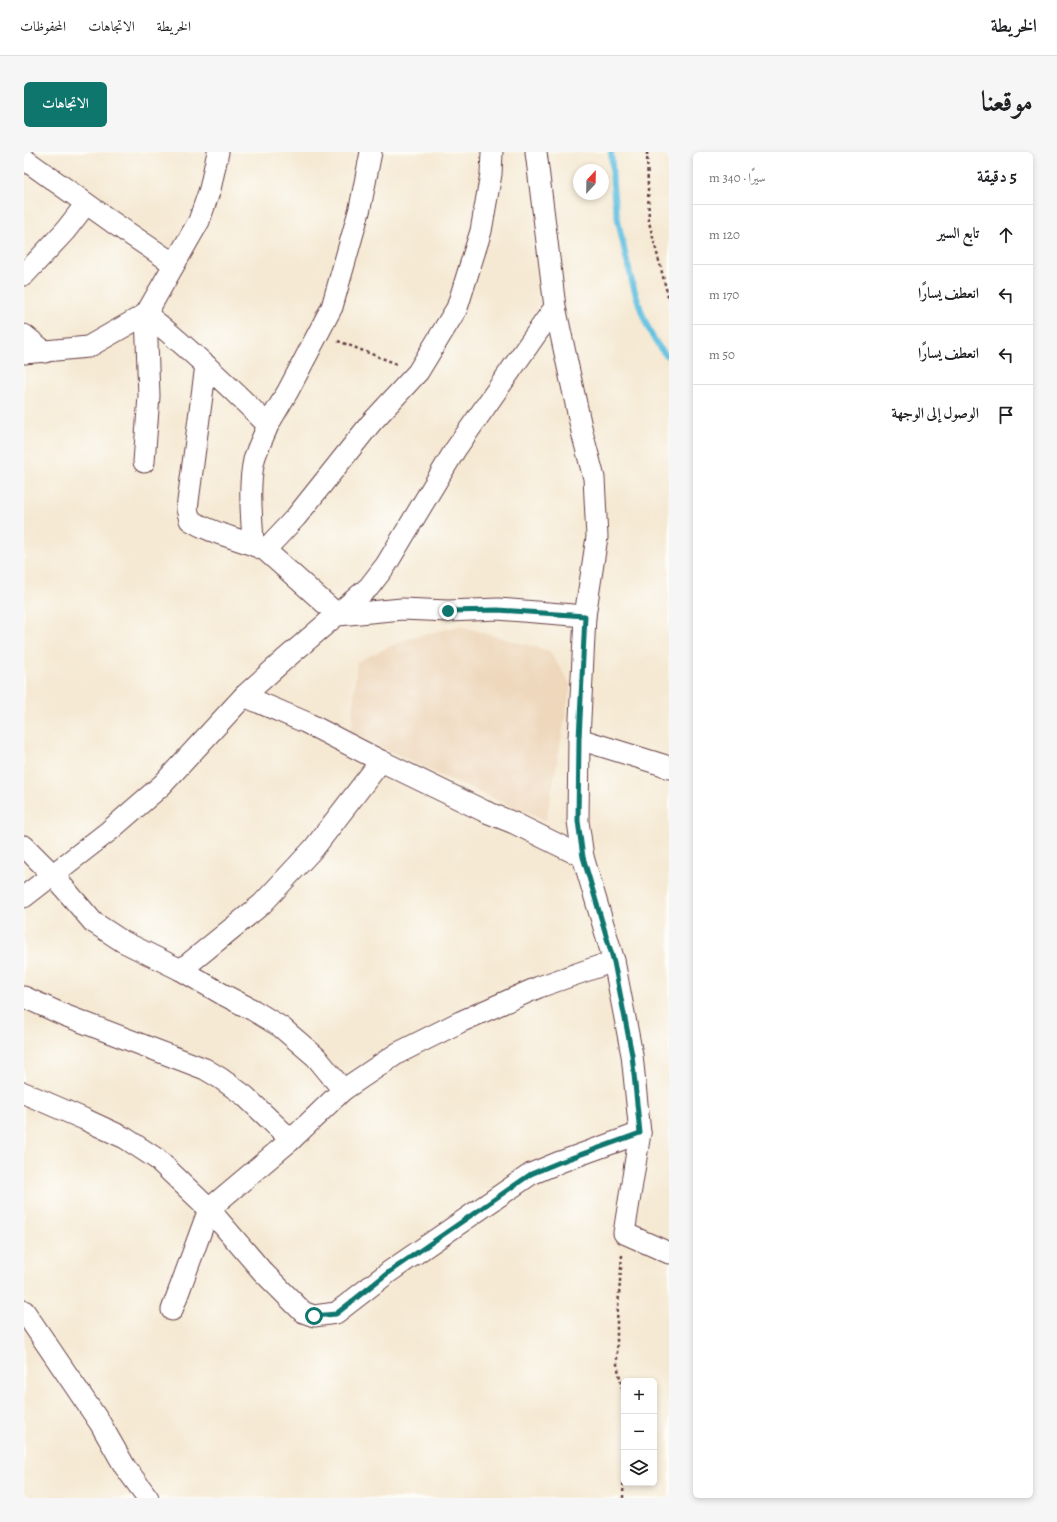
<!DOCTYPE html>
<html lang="ar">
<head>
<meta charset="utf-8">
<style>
  :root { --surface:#fff; --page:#f6f6f6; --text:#202124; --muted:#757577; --line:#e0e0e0; --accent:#0f766e }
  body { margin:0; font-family:Alegreya,Amiri,serif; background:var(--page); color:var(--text); direction:rtl }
  .controls { position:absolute; right:12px; bottom:12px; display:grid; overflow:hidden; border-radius:6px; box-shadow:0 2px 6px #0003 }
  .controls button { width:36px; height:36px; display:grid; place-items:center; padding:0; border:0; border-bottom:1px solid var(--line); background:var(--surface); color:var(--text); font:20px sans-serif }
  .compass { position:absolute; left:549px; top:12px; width:36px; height:36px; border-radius:50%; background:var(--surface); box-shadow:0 2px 6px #0003; rotate:22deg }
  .stop { position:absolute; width:12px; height:12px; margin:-9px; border:3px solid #0f766e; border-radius:50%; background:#fff }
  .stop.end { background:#0f766e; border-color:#fff; box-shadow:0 1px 4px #0008 }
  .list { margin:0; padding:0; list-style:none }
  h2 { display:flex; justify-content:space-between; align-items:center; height:52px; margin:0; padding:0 16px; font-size:17px }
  h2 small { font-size:13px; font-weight:400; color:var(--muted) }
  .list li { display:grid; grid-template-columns:26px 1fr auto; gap:12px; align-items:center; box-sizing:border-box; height:60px; padding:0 16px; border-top:1px solid var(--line) }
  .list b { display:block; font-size:15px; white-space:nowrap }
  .list em { font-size:13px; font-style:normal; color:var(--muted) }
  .icon { flex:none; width:22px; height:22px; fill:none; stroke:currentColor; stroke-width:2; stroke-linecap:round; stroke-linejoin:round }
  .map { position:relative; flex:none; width:645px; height:1346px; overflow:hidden; direction:ltr; border-radius:6px }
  header { display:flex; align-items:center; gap:24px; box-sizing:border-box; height:56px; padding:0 20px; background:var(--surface); border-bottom:1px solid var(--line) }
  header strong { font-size:19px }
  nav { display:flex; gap:22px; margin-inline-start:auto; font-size:14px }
  .intro { display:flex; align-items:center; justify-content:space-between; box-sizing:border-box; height:96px; padding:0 24px }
  h1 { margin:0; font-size:28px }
  .button { padding:10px 18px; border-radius:6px; background:var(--accent); color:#fff; font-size:14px; font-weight:700 }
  main { display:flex; gap:24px; padding:0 24px }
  aside { flex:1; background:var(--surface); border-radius:6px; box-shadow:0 2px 6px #0003 }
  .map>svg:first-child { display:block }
</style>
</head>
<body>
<header>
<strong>الخريطة</strong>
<nav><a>الخريطة</a><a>الاتجاهات</a><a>المحفوظات</a></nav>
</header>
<div class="intro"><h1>موقعنا</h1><a class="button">الاتجاهات</a></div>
<main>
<aside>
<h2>5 دقيقة<small>سيرًا · 340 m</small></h2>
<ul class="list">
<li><svg class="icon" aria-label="ahead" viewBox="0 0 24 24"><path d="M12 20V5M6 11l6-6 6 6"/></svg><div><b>تابع السير</b></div><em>120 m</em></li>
<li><svg class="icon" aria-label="left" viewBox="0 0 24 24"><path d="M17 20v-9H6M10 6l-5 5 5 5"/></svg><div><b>انعطف يسارًا</b></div><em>170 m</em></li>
<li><svg class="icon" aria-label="left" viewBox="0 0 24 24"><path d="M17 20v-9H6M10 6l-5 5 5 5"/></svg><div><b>انعطف يسارًا</b></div><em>50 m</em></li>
<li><svg class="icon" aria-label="arrive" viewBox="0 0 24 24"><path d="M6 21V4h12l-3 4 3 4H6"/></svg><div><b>الوصول إلى الوجهة</b></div></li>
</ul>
</aside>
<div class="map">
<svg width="645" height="1346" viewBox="0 0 645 1346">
  <rect width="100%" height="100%" fill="#fdfcf7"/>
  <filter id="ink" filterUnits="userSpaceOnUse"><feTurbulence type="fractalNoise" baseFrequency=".025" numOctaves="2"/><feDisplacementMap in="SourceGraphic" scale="8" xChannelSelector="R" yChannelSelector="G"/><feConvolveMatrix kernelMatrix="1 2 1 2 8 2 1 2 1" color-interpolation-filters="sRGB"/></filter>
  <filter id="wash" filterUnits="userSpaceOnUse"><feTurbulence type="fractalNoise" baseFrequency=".012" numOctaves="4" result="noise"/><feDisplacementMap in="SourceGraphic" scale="16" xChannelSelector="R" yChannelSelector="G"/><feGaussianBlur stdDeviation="0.9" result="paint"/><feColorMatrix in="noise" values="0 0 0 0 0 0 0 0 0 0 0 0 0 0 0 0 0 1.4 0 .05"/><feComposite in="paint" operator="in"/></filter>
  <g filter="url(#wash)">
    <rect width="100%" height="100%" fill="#f5e9d3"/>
    <polygon fill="#eed7bb" points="435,474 525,499 547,533 522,669 415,623 327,581 333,510 382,487"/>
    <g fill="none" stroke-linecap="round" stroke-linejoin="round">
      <path stroke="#63c1e1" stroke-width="6" d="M587 0C589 17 588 35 591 52 598 88 615 184 645 205"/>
    </g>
  </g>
  <g filter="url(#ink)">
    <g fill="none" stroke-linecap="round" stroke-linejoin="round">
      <g stroke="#643d44" stroke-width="23">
        <g id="street">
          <polyline points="0,7 91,72 150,112"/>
          <polyline points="0,123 41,79 62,52"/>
          <polyline points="531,155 559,284 570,326 573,385 561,464 555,587 554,669 559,705 590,809 608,903 616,981 600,1081 645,1101"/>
          <path d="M122 162C165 196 205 234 244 273 240 284 233 296 230 308 224 335 228 365 229 392"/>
          <polyline points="0,183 21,200"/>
          <polyline points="0,201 64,195 122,162"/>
          <path d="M182 213 163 357 166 368C190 383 216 386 241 398L314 463 378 457 424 459 474 457 561 464"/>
          <polyline points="244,273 264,239 308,155 336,56 347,0"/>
          <polyline points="120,310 125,244 122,162 175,69 186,37 194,0"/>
          <polyline points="241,398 272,365 347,271 394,220 433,156 457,79 467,22 468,0"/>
          <polyline points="220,544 281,570 357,609"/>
          <polyline points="555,587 639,613 645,616"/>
          <polyline points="0,694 29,723 69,770 98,789 157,818 200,843 229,858 257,875 292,905 319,938"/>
          <polyline points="0,745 85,679 138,633 220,544 260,508 345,435 362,413 431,298 531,155 512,0"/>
          <polyline points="157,818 238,752 290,696 357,609 460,659 490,671 559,705"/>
          <polyline points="0,845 40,863 181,917 196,926 221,944 267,988"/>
          <polyline points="0,941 60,967 101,986 133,1007 185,1057 267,988 319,938 374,901 436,870 515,835 590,809"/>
          <polyline points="185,1057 238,1119 279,1160 290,1164 312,1161 365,1120 507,1022 536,1010 616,981"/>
          <polyline points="148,1158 185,1057"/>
          <polyline points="0,1159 76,1271 101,1315 124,1346"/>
        </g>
      </g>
      <g stroke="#643d44" stroke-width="2.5" stroke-dasharray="3 3" stroke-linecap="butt">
        <polyline points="623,0 625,70 645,148"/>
        <polyline points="314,189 373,212"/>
        <polyline points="598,1103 593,1168 593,1212 600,1245"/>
        <polyline points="599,1346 600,1314"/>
      </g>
      <use href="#street" stroke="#fff" stroke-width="21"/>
    </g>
  </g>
  <g fill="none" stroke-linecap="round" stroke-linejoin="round" filter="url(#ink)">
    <polyline stroke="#0f766e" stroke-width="5" points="290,1164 312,1162 365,1120 507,1022 536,1010 616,981 608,903 590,810 559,705 554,669 555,587 561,464 474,458 424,459"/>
  </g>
</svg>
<div class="controls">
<button>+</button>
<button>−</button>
<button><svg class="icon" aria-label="layers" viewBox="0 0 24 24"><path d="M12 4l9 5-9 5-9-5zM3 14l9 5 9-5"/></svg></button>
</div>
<svg class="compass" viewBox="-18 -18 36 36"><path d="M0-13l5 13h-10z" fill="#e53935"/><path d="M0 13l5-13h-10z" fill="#757577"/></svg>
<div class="stop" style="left:290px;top:1164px"></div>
<div class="stop end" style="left:424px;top:459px"></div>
</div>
</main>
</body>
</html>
